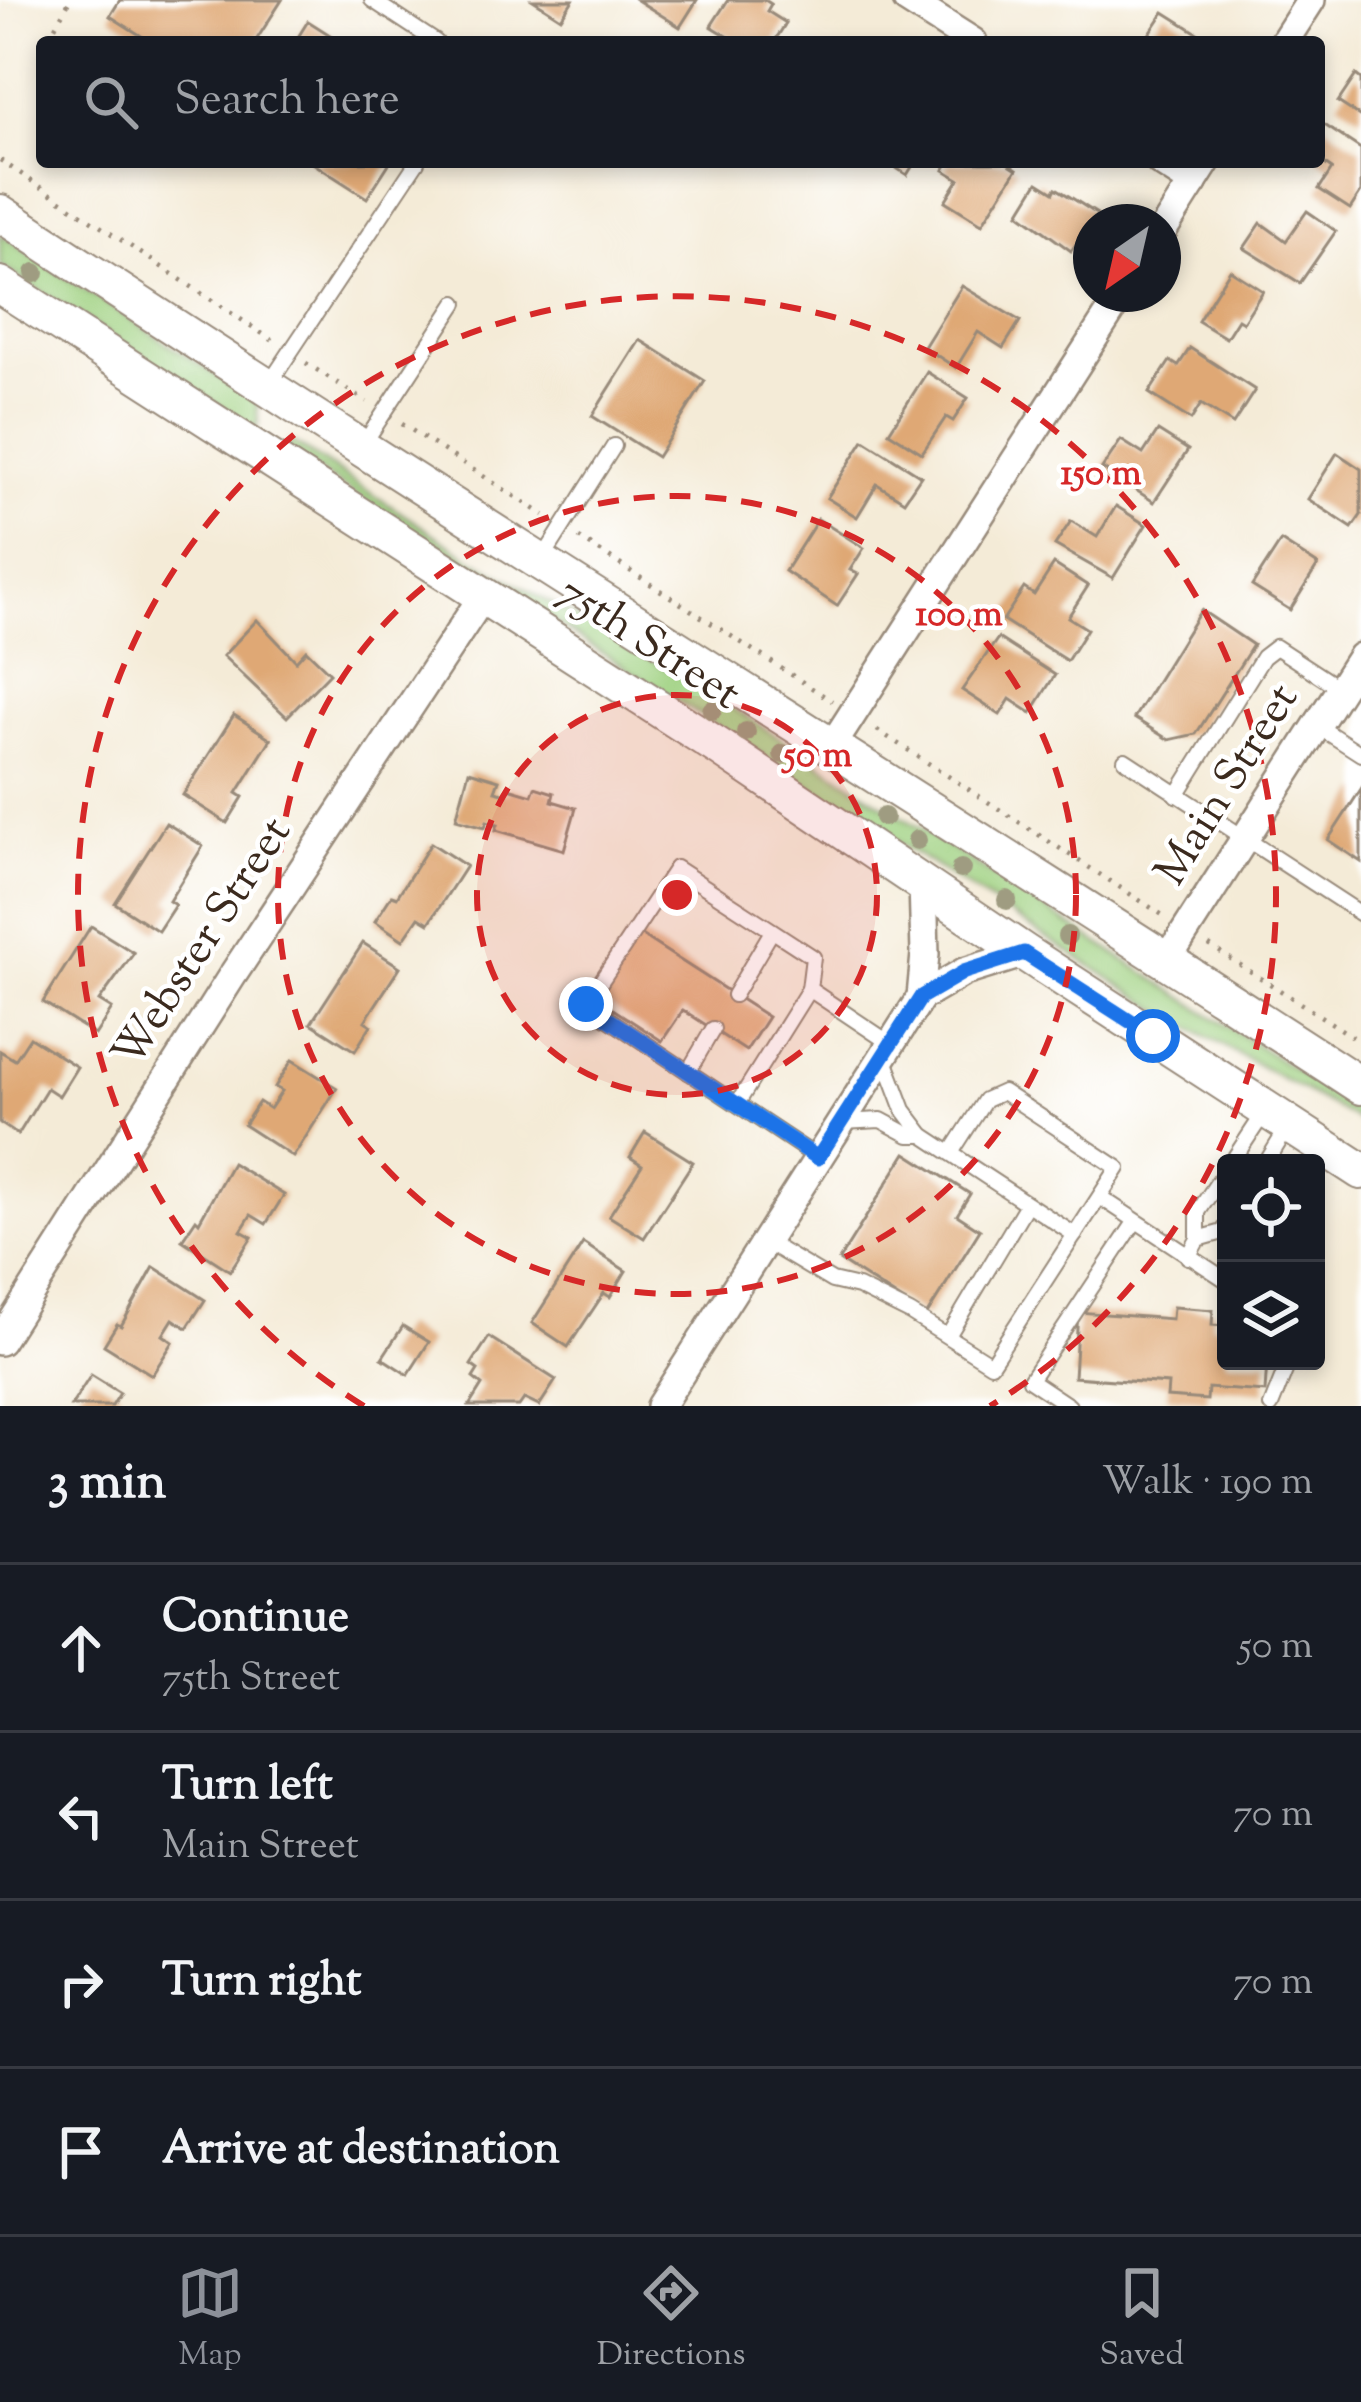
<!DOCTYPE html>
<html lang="en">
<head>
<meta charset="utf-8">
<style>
  :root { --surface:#171b24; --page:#20242c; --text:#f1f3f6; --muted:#9ea1a6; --line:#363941; --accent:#8c9099 }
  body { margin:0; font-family:"Sorts Mill Goudy",serif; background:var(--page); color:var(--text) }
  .controls { position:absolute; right:36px; bottom:36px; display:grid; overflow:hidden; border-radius:12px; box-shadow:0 6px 18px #0003 }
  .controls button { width:108px; height:108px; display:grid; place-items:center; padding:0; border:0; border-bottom:3px solid var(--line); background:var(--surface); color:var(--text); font:60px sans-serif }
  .compass { position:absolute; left:1073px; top:204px; width:108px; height:108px; border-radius:50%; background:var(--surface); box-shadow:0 6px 18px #0003; rotate:214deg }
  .stop { position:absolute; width:36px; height:36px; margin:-27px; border:9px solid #1a73e8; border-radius:50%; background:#fff }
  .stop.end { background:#1a73e8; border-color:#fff; box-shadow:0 3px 12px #0008 }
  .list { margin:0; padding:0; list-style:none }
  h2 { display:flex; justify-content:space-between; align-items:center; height:156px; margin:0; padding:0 48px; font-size:51px }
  h2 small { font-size:39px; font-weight:400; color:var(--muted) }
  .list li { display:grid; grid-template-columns:78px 1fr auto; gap:36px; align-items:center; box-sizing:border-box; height:168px; padding:0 48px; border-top:3px solid var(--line) }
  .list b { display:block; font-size:45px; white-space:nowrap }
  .list p { margin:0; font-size:39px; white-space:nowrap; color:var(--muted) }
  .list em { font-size:39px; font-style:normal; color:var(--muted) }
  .icon { flex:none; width:66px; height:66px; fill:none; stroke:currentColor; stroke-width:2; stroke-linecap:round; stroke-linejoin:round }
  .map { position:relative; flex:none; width:1361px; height:1406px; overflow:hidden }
  .search { position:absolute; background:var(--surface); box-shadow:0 6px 18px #0003; left:36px; right:36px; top:36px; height:132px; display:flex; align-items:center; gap:30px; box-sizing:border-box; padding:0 42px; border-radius:12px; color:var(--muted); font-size:45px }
  .sheet { height:828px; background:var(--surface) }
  nav { display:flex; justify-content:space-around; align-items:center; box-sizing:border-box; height:168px; border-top:3px solid var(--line); background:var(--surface); font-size:33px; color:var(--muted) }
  nav a { display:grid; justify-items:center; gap:6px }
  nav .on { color:var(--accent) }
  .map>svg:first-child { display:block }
</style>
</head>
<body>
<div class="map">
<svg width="1361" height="1406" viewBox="0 0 1361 1406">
  <rect width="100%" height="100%" fill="#fff"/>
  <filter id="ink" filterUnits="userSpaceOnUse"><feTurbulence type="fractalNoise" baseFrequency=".00833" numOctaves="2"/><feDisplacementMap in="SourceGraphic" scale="24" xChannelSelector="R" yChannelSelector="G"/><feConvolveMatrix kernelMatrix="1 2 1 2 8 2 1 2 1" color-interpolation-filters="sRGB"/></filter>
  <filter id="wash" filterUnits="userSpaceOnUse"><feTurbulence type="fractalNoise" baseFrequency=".004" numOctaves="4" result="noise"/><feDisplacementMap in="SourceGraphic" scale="48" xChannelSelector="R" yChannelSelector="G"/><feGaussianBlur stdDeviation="2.7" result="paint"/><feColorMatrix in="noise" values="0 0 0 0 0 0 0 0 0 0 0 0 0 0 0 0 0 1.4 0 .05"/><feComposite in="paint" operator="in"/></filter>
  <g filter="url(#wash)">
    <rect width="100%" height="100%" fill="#f4ebd7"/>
    <g fill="#9ed07f" stroke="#6c7d4e" stroke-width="3">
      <polygon points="0,234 257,402 258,425 252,427 0,265"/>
      <polygon points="291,441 470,558 697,685 1361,1112 1361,1122 1166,1014 286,450"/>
    </g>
    <g id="blocks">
      <g fill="#dfa874">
        <polygon points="120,0 282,0 255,42 151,42 110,16"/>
        <polygon points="533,0 573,0 561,18"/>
        <polygon points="637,0 697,0 680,27"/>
        <polygon points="728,0 765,0 771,4 767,11 786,23 774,42 726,42 729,37 711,26"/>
        <polygon points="1164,12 1202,36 1198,42 1144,42"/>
        <polygon points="308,21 341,42 295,42"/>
        <polygon points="1356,75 1361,79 1361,117 1338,102"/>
        <polygon points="1323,124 1361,149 1361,192 1350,209 1319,189 1332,169 1319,160"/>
        <polygon points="311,162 390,162 367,198"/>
        <polygon points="887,162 915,162 907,175"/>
        <polygon points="949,162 1006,162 1017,169 982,224 945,201 959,179 944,170"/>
        <polygon points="1038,182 1054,192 1056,188 1097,214 1071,251 1019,213"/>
        <polygon points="1307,211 1336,231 1300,283 1244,248 1261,223 1286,241"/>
        <polygon points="1230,270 1263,291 1243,322 1238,319 1226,338 1198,321"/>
        <polygon points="962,286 1020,321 1003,348 978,332 956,368 924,347"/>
        <polygon points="640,340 705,381 657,457 592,416"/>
        <polygon points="1190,348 1255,390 1233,424 1201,404 1191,420 1149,393 1170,361 1178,366"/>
        <polygon points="927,372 968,398 953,421 946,417 922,453 889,432"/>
        <polygon points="1158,431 1188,450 1154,502 1102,468 1121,440 1143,454"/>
        <polygon points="864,440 921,476 904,501 877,484 857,517 827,498"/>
        <polygon points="1337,453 1361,469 1361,515 1352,528 1308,499"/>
        <polygon points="1116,506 1146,525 1113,578 1055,545 1071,521 1097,537"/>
        <polygon points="818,519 864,548 850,570 858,574 837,606 785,571"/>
        <polygon points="1281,541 1318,565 1290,610 1252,586"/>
        <polygon points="1054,564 1088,586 1068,617 1087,629 1067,661 1003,620 1024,588 1034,595"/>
        <polygon points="1201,610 1253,645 1196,734 1169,740 1134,718"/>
        <polygon points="257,620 296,661 306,650 330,673 287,717 223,656"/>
        <polygon points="998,638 1055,675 1031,713 1010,699 1000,715 962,690"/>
        <polygon points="234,715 271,739 237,793 243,797 227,823 183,795"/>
        <polygon points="469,771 499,780 495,791 507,794 509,788 532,795 535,787 554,793 552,801 576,808 564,850 496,830 498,824 487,821 485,827 456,819"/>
        <polygon points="1361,789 1361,862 1328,840"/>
        <polygon points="166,823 203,846 169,901 175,905 158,931 115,903"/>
        <polygon points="431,843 466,866 429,923 419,917 403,940 375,921 392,895 397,897"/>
        <polygon points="91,926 134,953 99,1001 112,1009 95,1035 43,1002"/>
        <polygon points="638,933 768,1017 746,1051 683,1010 662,1041 596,998"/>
        <polygon points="363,943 400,967 365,1021 371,1025 355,1051 311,1023"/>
        <polygon points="30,1037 77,1067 59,1096 47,1088 18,1135 0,1123 0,1051 15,1060"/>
        <polygon points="292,1060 337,1088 293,1157 244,1125 259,1102 270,1109 282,1091 275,1087"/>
        <polygon points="645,1132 693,1162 644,1238 609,1216 642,1165 630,1157"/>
        <polygon points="906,1153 970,1194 957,1215 980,1230 926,1316 839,1260"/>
        <polygon points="232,1163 284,1195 266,1224 251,1215 241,1231 252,1237 230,1271 182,1240 196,1219 199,1222"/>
        <polygon points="583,1243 626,1271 610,1297 604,1293 568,1347 532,1323"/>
        <polygon points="154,1267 205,1300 187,1328 173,1319 163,1335 173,1342 152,1375 104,1345 117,1324 121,1326"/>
        <polygon points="1173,1307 1213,1310 1212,1325 1226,1326 1226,1361 1267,1361 1265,1392 1208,1388 1207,1400 1167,1397 1168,1384 1074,1377 1078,1312 1172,1319"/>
        <polygon points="403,1326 429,1342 408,1375 382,1358"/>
        <polygon points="489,1337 556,1380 539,1406 524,1399 519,1406 469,1406 482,1385 473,1378 478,1370 471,1365"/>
        <polygon points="91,1375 120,1393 112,1406 71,1406"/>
      </g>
    </g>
  </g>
  <g filter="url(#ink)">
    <use href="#blocks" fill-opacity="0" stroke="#988a7a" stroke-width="3"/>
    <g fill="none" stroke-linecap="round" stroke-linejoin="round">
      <g stroke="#988a7a" stroke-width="18">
        <g id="lane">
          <polyline points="372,0 436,42"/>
          <polyline points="269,384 417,162"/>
          <polyline points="363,445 456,303"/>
          <polyline points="543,558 614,446"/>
          <polyline points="1316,725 1361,754"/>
          <polyline points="1125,760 1361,914"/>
          <polyline points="1177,795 1263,657 1276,647 1340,689"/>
          <polyline points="734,995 772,931"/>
          <polyline points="884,1057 904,1110 923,1135 1075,1235"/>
          <polyline points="688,1072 713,1029"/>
          <polyline points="737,1104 809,989"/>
          <polyline points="842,1122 881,1120 909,1135 923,1135"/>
          <polyline points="818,1158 586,1004 676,868 813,957 809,989 891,1044"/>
          <polyline points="1231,1163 1266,1110"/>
          <polyline points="1266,1163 1288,1127"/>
          <polyline points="1100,1197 1226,1280"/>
          <polyline points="1198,1239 1223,1232 1226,1227"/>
          <polyline points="765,1241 832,1281 858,1287 910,1313 991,1364 1118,1168 1003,1092 985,1100 951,1153"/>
          <polyline points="1188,1257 1198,1239 1198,1212 1226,1170"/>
          <polyline points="948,1336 1027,1204"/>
          <polyline points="1069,1406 1030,1380 1135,1222"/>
          <polyline points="1271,1406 1289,1361"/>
        </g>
      </g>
      <g stroke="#988a7a" stroke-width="32">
        <g id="street">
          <polyline points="907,0 973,42"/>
          <polyline points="1284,42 1311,0"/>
          <polyline points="1160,162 1193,183"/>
          <polyline points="1163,230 1206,162"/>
          <polyline points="832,746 1122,294"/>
          <polyline points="1167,960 1361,657"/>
          <polyline points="921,997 925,954 923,882"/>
          <polyline points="0,1341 232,976 483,596"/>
          <polyline points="660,1406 921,997 964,972 1025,953"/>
        </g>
      </g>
      <g stroke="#988a7a" stroke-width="40">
        <g id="secondary">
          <path d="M0 213C450 510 909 792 1361 1086"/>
          <polyline points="0,285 722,749 1025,953 1361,1171"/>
        </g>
      </g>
      <g stroke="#988a7a" stroke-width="4.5" stroke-dasharray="3 9" stroke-linecap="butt">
        <polyline points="49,37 69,2"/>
        <polyline points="0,160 272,340"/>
        <polyline points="306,363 367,402"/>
        <polyline points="402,424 544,515"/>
        <polyline points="579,538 832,701"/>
        <polyline points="877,730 1164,916"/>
        <polyline points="1209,945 1361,1042"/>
      </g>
      <use href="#lane" stroke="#fff" stroke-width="14"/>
      <use href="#street" stroke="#fff" stroke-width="27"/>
      <use href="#secondary" stroke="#fff" stroke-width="36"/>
    </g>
    <g fill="#9f9c81">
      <circle cx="35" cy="273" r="10"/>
      <circle cx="712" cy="710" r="10"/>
      <circle cx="746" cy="732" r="10"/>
      <circle cx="783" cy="754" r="10"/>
      <circle cx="884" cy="817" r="10"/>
      <circle cx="917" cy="840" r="10"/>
      <circle cx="961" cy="869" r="10"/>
      <circle cx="1007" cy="900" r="10"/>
      <circle cx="1067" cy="936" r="10"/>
    </g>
  </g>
  <g fill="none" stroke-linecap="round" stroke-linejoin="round" filter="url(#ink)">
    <polyline stroke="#1a73e8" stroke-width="15" points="586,1004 818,1158 921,997 964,972 1024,953 1153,1036"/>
  </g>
  <circle cx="677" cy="895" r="200" fill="#d62828" fill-opacity=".12"/>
  <g fill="none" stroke="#d62828" stroke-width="6" stroke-dasharray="21 15">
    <circle cx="677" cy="895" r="200"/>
    <circle cx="677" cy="895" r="399"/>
    <path d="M364 1406A599 599 0 1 1 990 1406"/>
  </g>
  <g text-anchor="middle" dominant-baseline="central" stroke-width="9" stroke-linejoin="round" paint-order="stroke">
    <g font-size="45" fill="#3b2a1e" stroke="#fff">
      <text transform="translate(648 645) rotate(33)">75th Street</text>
      <text transform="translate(1229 786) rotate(-58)">Main Street</text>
      <text transform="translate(204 944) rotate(-57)">Webster Street</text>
    </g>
  </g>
  <circle cx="677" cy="895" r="18" fill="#d62828" stroke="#fff" stroke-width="6"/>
  <g font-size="36" text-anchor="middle" font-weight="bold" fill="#d62828" stroke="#fff" stroke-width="9" stroke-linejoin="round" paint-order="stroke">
    <text x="1101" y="484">150 m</text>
    <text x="959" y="625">100 m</text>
    <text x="818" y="766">50 m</text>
  </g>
</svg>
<div class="controls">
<button><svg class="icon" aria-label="locate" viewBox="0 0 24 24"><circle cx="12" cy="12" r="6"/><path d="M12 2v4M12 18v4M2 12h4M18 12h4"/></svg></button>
<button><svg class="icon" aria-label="layers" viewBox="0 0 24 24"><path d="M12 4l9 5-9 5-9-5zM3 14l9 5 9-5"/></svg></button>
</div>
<svg class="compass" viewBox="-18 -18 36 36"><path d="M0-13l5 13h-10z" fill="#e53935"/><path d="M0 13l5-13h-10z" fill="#9ea1a6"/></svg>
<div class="stop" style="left:1153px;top:1036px"></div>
<div class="stop end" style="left:586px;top:1004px"></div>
<div class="search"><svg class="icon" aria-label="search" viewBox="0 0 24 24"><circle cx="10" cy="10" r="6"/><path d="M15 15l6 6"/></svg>Search here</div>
</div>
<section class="sheet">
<h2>3 min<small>Walk · 190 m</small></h2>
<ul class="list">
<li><svg class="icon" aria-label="ahead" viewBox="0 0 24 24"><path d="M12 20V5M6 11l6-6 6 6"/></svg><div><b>Continue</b><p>75th Street</p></div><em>50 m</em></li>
<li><svg class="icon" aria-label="left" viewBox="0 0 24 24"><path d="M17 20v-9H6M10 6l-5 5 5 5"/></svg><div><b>Turn left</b><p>Main Street</p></div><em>70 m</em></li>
<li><svg class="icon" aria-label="right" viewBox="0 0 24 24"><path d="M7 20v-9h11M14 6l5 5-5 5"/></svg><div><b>Turn right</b></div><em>70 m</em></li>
<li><svg class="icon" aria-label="arrive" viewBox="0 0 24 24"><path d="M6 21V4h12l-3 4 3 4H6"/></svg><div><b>Arrive at destination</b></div></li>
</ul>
</section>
<nav>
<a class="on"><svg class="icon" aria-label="map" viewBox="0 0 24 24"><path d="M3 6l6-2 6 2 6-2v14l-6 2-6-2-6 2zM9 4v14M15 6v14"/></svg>Map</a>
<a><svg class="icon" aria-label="directions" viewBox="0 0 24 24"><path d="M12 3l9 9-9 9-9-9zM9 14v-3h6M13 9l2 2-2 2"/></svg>Directions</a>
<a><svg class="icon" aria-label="saved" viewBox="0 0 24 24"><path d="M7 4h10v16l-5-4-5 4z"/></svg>Saved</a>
</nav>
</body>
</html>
